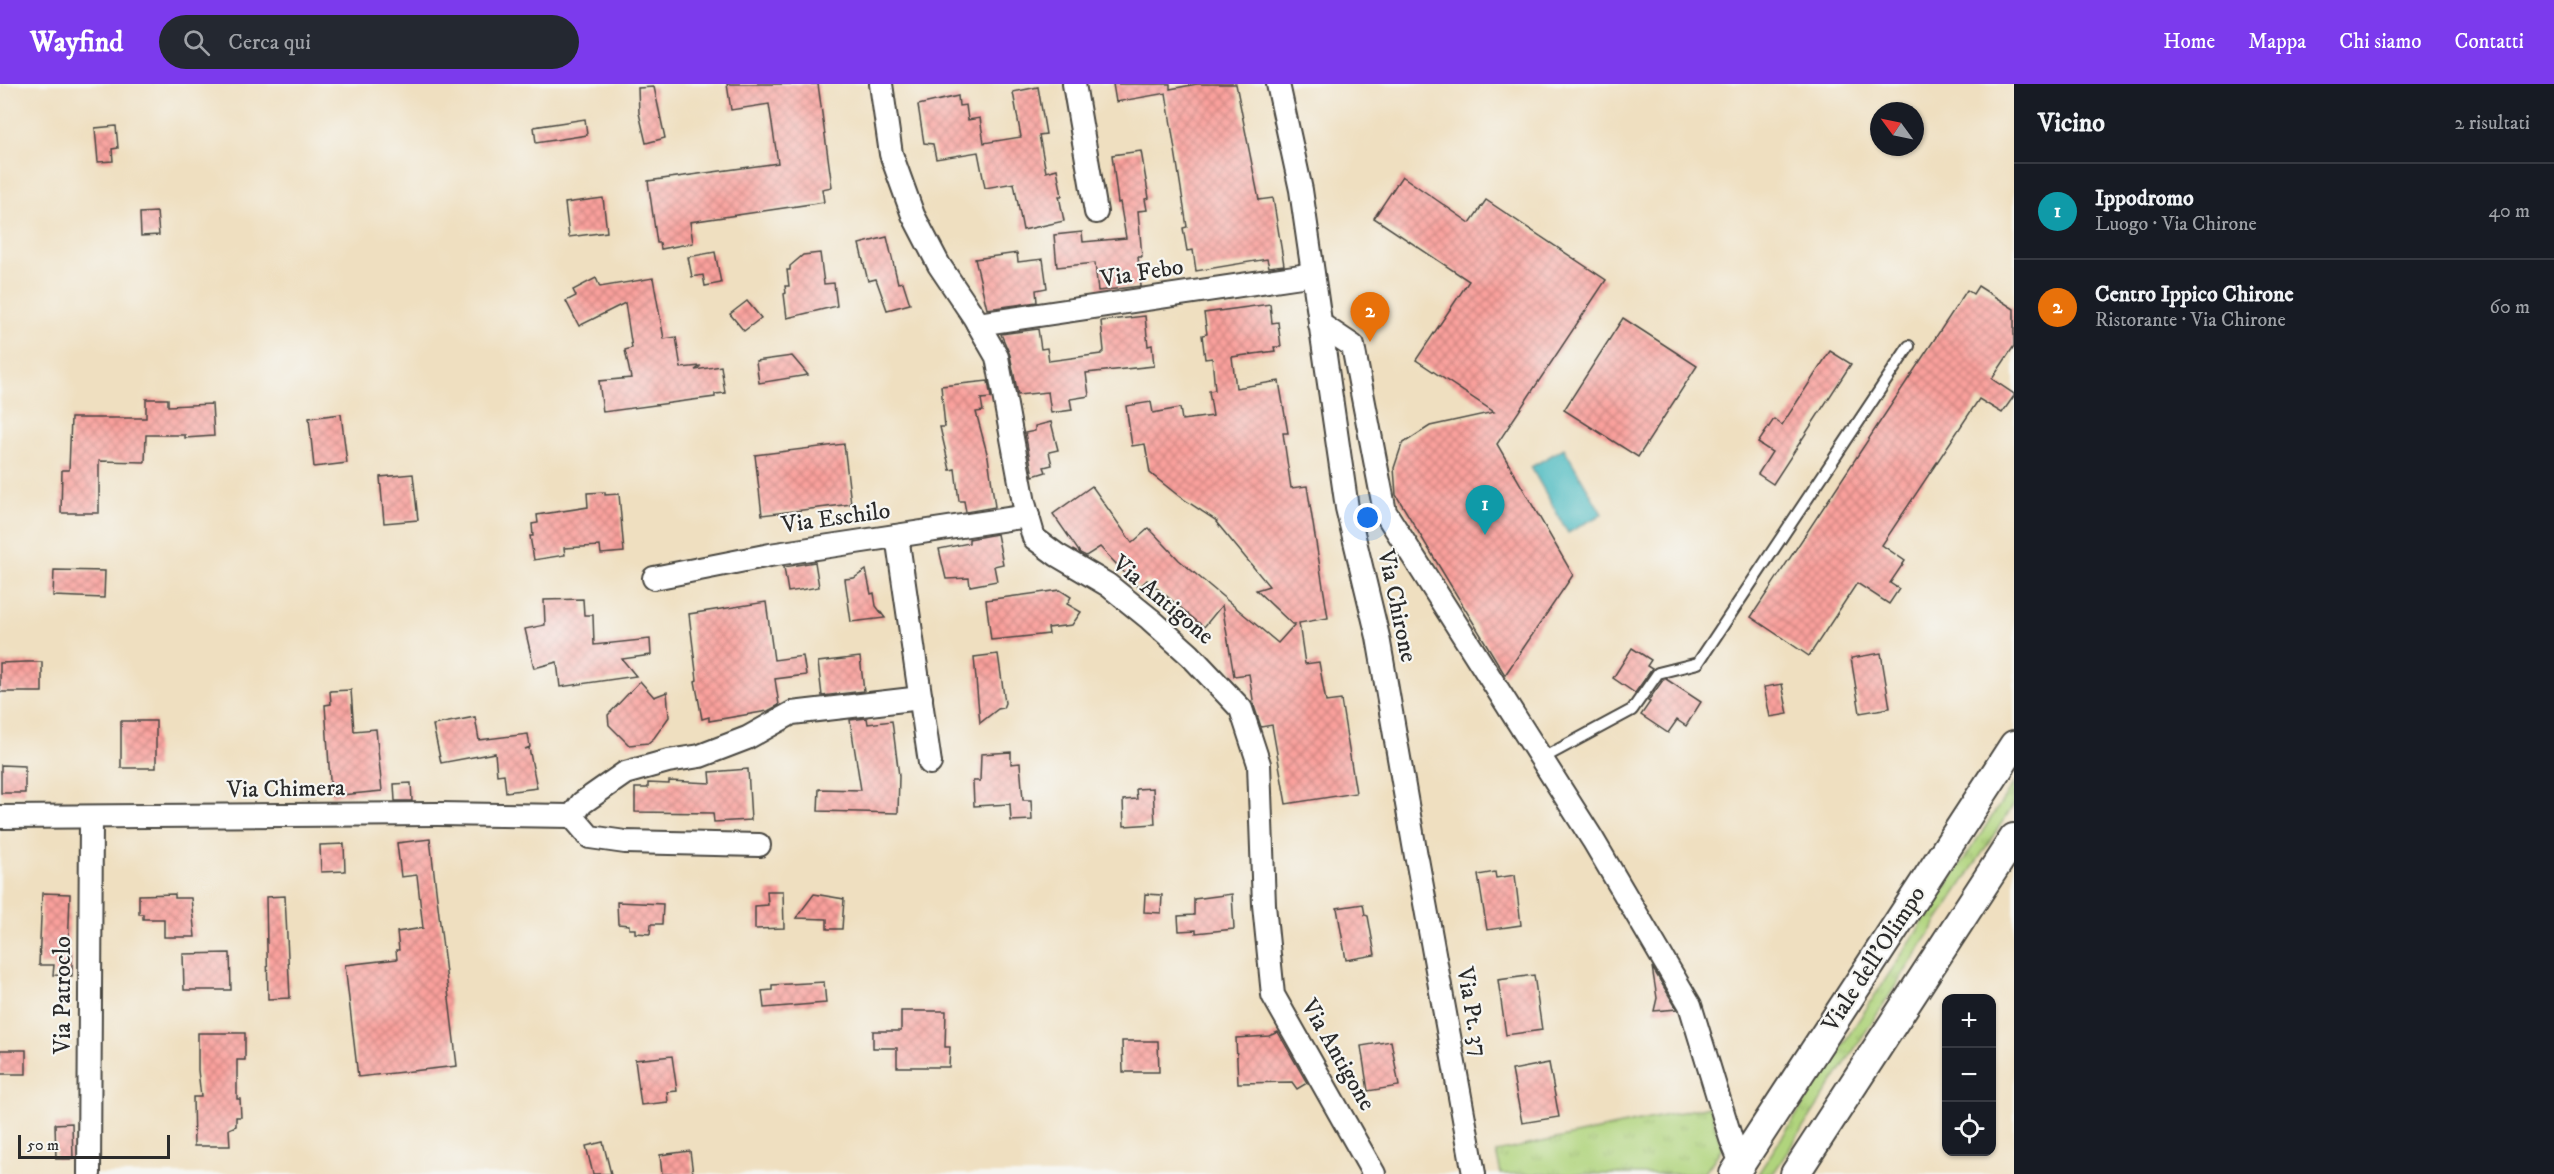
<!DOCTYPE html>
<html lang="it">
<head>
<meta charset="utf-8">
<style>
  :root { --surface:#171b24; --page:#242831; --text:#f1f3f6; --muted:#9ea1a6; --line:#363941; --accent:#7c3aed }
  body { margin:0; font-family:"IM FELL DW Pica",serif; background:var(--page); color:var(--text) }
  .controls { position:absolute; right:18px; bottom:18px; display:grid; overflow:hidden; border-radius:12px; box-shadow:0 2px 4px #0004 }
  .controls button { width:54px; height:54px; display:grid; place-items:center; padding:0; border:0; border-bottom:2px solid var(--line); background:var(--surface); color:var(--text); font:30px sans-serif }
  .compass { position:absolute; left:1870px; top:18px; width:54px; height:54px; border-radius:50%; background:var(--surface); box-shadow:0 2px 4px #0004; rotate:303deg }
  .scale { position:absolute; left:18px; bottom:15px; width:152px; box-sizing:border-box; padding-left:6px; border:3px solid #2b2b2b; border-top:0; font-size:16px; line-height:21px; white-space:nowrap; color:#2b2b2b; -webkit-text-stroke:4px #f6f6f2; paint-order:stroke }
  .you { position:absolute; left:1368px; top:434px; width:21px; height:21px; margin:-15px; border:4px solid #fff; border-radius:50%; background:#1a73e8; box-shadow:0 0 0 9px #1a73e833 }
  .badge { display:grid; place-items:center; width:39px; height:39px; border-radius:50%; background:var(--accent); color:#fff; font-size:20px; font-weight:700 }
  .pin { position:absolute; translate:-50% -50px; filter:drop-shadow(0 2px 3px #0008) }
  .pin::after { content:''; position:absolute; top:32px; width:21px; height:18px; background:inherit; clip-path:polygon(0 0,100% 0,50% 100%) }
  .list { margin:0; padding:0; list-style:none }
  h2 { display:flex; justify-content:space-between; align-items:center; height:78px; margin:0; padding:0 24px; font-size:26px }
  h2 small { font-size:20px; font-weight:400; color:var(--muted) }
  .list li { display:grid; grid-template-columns:39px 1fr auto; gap:18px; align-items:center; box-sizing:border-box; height:96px; padding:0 24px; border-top:2px solid var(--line) }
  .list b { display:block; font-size:22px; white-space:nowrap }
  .list p { margin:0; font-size:20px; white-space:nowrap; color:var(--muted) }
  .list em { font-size:20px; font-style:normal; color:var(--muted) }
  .icon { flex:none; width:33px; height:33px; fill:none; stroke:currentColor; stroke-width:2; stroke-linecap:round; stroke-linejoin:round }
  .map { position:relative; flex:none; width:2014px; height:1090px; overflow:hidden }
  header { display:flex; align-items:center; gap:36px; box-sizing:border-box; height:84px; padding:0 30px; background:var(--accent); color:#fff }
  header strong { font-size:28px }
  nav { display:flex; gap:33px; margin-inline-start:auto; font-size:21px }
  .search { width:420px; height:54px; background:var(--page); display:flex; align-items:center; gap:15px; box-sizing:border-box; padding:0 21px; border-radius:33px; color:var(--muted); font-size:22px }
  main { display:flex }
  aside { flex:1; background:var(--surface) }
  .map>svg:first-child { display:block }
</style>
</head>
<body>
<header>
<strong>Wayfind</strong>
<div class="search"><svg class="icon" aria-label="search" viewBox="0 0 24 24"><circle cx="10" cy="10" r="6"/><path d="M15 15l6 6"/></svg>Cerca qui</div>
<nav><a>Home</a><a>Mappa</a><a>Chi siamo</a><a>Contatti</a></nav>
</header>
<main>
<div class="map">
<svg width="2014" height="1090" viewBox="0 0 2014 1090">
  <defs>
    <pattern id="grass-tufts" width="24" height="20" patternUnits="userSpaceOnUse" patternTransform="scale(1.5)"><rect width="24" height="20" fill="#b0d47d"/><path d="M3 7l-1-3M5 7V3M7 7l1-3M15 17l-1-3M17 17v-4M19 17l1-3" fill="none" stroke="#98b66c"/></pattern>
    <pattern id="building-cross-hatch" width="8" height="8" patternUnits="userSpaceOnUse" patternTransform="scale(1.5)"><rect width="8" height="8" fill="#faa09c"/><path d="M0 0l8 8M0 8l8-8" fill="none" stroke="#cb837f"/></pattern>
  </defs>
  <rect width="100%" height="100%" fill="#f6f6f2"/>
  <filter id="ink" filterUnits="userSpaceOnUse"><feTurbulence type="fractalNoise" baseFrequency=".0167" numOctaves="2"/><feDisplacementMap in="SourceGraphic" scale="12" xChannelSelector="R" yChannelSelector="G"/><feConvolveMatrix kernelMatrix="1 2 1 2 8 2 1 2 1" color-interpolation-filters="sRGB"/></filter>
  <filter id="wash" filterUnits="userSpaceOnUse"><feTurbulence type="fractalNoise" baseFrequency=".008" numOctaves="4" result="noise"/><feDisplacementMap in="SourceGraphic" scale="24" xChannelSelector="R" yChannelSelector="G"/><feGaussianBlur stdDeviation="1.35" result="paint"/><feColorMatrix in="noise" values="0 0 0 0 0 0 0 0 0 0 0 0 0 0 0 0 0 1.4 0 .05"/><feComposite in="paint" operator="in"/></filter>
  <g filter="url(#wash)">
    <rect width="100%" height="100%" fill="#efdfc0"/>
    <g fill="url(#grass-tufts)" stroke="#6e8054" stroke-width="1.5">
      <polygon points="2014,699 2014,720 1773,1090 1758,1090"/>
      <polygon points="1710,1022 1722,1064 1704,1090 1501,1090 1496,1068"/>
    </g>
    <polygon fill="#49b9bf" stroke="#3a7275" stroke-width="1.5" points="1564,364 1602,430 1568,449 1531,383"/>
    <g id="blocks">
      <g fill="url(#building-cross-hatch)">
        <polygon points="727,0 818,0 832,103 822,105 824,118 690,138 693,159 661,165 660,159 657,159 648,97 778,79 769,20 731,26"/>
        <polygon points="1113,0 1170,0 1170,5 1197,0 1236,0 1259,116 1273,114 1284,181 1269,183 1267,175 1196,187 1193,166 1187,167 1183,144 1187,143 1166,9 1116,18"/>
        <polygon points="654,3 665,54 646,59 639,29 638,4"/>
        <polygon points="1038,3 1046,50 1039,51 1046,88 1057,85 1062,112 1059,112 1064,137 1023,146 1014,99 985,104 978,68 936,75 933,60 924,59 918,21 958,12 959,22 966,21 968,36 980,34 984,59 1021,53 1013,8"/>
        <polygon points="585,35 587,51 536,59 534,43"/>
        <polygon points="116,42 118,64 112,65 113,77 98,78 95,44"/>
        <polygon points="1141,67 1149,114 1145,115 1147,126 1138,127 1142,173 1138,173 1141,202 1098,207 1095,179 1057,183 1054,151 1082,148 1083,158 1126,154 1120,118 1118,119 1112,71"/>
        <polygon points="1402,92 1470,139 1486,116 1606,196 1497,360 1573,491 1505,591 1396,411 1394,384 1402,360 1430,342 1494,328 1416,276 1469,197 1374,134"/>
        <polygon points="603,114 607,148 569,153 565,119"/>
        <polygon points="157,128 159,151 141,152 140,129"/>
        <polygon points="887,153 898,199 903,198 910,220 887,226 876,195 868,197 859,160"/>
        <polygon points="715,168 721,199 705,202 703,191 692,193 688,173"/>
        <polygon points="820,169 824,200 834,199 837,222 787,234 784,210 786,209 785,202 789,202 787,186 790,186 790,182 803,171"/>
        <polygon points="1017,169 1018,178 1043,175 1047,204 1036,206 1037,218 987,225 975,175"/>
        <polygon points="596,194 600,203 653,194 664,255 676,253 681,284 701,282 695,286 721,282 725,309 715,310 715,313 603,328 599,297 631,294 625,266 632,264 625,219 579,242 566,217 576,212 573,206"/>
        <polygon points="1978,202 2014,225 2014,262 1992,295 2014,310 2014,312 2002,329 1979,315 1882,461 1905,477 1890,499 1899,505 1889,520 1857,499 1809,572 1751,533 1967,206 1973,210"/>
        <polygon points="747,217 761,234 744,247 730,230"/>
        <polygon points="1270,220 1272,239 1278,238 1281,263 1274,263 1275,267 1232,273 1236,304 1279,297 1288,349 1283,349 1291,404 1307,402 1328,534 1299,539 1305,580 1319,578 1326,618 1341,616 1356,709 1286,720 1272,641 1261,643 1254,622 1249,590 1234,592 1222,521 1204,543 1147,496 1139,504 1100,463 1086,472 1080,469 1053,430 1092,402 1132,459 1149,444 1179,476 1278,559 1295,540 1292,540 1256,506 1269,502 1216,438 1217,437 1180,413 1150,389 1145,360 1132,362 1126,322 1151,318 1153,329 1180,324 1182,336 1213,332 1209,307 1215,306 1212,274 1205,275 1202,251 1207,250 1204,229"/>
        <polygon points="1145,232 1148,262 1152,261 1154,282 1086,289 1089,312 1070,315 1072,326 1051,329 1048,308 1018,311 1010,271 1001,250 1038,245 1041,265 1047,264 1049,277 1101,270 1104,267 1101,237"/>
        <polygon points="1623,234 1697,282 1638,373 1564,326"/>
        <polygon points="1830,267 1851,280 1773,400 1758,390 1772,368 1758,359 1774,335 1782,341"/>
        <polygon points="792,272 808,291 759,299 756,277"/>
        <polygon points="988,297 991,314 981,315 983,327 976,328 988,373 995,423 966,428 964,417 959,417 955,385 950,386 940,343 945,343 941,302"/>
        <polygon points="146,315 168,315 168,322 212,320 214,352 185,354 185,351 146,351 145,378 99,377 99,429 61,429 62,386 69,386 71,334 146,334"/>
        <polygon points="341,330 347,379 314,383 309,334"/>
        <polygon points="1051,338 1058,366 1049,368 1052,381 1044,383 1046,388 1033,392 1025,349 1035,347 1035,342"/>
        <polygon points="844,360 851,420 762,431 755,371"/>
        <polygon points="413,390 418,436 384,439 380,393"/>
        <polygon points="605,408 605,411 619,410 624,468 601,470 600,462 564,464 565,471 534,476 530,452 533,452 532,440 538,439 537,431 588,423 587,409"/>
        <polygon points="997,450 1003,480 994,482 997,497 970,502 969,494 946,495 939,465 969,459 969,455"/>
        <polygon points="815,478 819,503 788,508 784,483"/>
        <polygon points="54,486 105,487 104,514 53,512"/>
        <polygon points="866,486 871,510 874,509 876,522 885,534 851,538 845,495 854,494"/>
        <polygon points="1060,506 1071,513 1067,520 1081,528 1072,541 1048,544 1049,550 991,556 986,516"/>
        <polygon points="583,515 584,531 593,531 594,561 650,555 651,571 622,575 636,592 560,603 557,578 534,584 525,545 545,541 544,516"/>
        <polygon points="766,518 774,576 803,572 806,591 775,595 779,621 768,627 709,637 709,633 702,635 695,597 697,596 689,530"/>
        <polygon points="1632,564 1651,576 1647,582 1652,585 1635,609 1613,594"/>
        <polygon points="1881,569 1890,624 1860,629 1851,574"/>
        <polygon points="998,570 1005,619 1003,624 998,625 980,639 974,573"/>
        <polygon points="860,573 864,607 822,612 818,578"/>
        <polygon points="27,578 42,578 42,608 0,608 0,579"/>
        <polygon points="1666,595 1701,618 1686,642 1677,636 1668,649 1641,631 1650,618 1648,617 1663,596"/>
        <polygon points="640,597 654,613 667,608 669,633 654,654 648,659 629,661 609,641 608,631"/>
        <polygon points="1782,600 1788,630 1770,633 1764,603"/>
        <polygon points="351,606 354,647 376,645 382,707 331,712 325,621 331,620 330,607"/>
        <polygon points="475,633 479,656 528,650 530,663 525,665 529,664 537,704 506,708 504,690 497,691 495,669 441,679 433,641"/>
        <polygon points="867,634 868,640 892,637 899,692 898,729 818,727 819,705 861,706 850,636"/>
        <rect x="121" y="637" width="35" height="47"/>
        <polygon points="1011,668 1011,680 1020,679 1023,716 1031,716 1032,736 1011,737 1010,720 974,722 973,697 980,697 981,670"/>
        <polygon points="1,681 25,682 25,709 1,709"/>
        <polygon points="748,685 751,736 714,738 713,729 635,728 635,704 648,704 648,699 669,700 669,697 711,699 710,688"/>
        <polygon points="411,699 412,717 395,717 394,700"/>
        <polygon points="1153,704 1155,740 1124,742 1123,716 1137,715 1136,705"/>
        <polygon points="430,755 457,982 358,993 345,881 397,875 396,866 399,866 397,848 423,844 417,791 401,793 397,759"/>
        <polygon points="344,760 345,787 321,788 320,761"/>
        <polygon points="1495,788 1496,794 1515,791 1521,841 1487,846 1478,791"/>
        <polygon points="767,807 783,807 784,844 755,845 755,822 768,821"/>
        <polygon points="42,809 70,810 68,869 72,870 72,892 53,891 54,881 39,881"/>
        <polygon points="175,810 175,814 191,814 195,853 164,853 164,835 143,835 143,830 139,830 139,811"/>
        <polygon points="814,810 844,815 842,845 827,845 827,835 796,834"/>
        <polygon points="1145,810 1162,811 1161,829 1144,828"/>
        <polygon points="1232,810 1234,845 1196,849 1196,846 1179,847 1178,832 1194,831 1194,815"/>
        <polygon points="285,812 290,914 268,915 266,813"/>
        <polygon points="617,818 663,820 662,840 651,840 650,850 635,849 635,845 629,845 629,841 618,840"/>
        <polygon points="1363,820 1365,831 1368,832 1375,871 1346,876 1337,824"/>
        <polygon points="230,869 231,906 184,906 183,870"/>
        <polygon points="1652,883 1677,925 1654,927 1657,914"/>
        <polygon points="1534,891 1542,946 1506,951 1498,896"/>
        <polygon points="824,898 826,919 764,924 762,907 772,906 772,901"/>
        <polygon points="901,927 946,927 945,963 950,963 949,983 897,983 897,964 873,964 873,947 901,947"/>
        <polygon points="1278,948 1307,999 1297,1005 1292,998 1238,999 1236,954 1269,952"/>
        <polygon points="198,949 245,949 245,976 237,976 237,1015 240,1015 241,1033 236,1033 236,1042 229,1045 230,1062 194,1062 193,1013 201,1013 198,986"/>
        <polygon points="1122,957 1158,957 1159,988 1123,988"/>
        <polygon points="1391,957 1399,1002 1368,1007 1361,962"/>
        <rect x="0" y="966" width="26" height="24"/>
        <polygon points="672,972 677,1007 667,1008 668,1018 641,1021 635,976"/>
        <polygon points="1549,979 1559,1033 1522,1039 1512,986"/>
        <polygon points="72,1039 73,1075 56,1075 55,1040"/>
        <polygon points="603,1058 611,1090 593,1090 586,1062"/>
        <polygon points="690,1067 693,1090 662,1090 660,1071"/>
      </g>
    </g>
  </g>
  <g filter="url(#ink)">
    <use href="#blocks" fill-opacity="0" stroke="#484641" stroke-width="1.5"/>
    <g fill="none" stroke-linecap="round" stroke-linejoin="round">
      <g stroke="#484641" stroke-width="14">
        <polyline id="service" points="1541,675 1632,626 1658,589 1698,579 1909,262"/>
      </g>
      <g stroke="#484641" stroke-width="26">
        <g id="minor">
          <polyline points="881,0 891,70 913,131 939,181 974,233 997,273 1024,419 1034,454 1057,471 1108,501 1150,535 1190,571 1241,625 1259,680 1264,821 1273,911 1374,1090"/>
          <polyline points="1074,0 1096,128"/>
          <polyline points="1278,0 1301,106 1347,424 1378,553 1416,772"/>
          <polyline points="978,240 1301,192 1312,188"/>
          <polyline points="1320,240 1353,262 1385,428 1593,756 1690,921 1731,1055 1741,1079"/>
          <polyline points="897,452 930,679"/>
          <polyline points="654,494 770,471 1028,432"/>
          <polyline points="572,732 582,719 625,689 668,677 700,672 747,654 792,629 921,614"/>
          <polyline points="572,732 590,753 625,758 759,761"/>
          <polyline points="0,733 438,730 572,732"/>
          <polyline points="1417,775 1474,1090"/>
          <polyline points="89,1090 91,733"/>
        </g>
      </g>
      <g stroke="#484641" stroke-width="32">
        <g id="tertiary">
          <polyline points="1734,1090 2014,661"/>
          <polyline points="1795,1090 2014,754"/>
        </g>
      </g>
      <use href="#service" stroke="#fff" stroke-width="10"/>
      <use href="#minor" stroke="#fff" stroke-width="22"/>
      <use href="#tertiary" stroke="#fff" stroke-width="28"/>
    </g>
  </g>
  <g text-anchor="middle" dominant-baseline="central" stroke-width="4.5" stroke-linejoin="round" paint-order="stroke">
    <g font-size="24" fill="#2b2b2b" stroke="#f6f6f2">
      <text transform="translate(1142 189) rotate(-9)">Via Febo</text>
      <text transform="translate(836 434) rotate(-8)">Via Eschilo</text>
      <text transform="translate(1163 516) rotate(40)">Via Antigone</text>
      <text transform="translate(1397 522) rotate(78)">Via Chirone</text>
      <text transform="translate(286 705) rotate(-1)">Via Chimera</text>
      <text transform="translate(1874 875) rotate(-57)">Viale dell'Olimpo</text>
      <text transform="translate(63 911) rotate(-90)">Via Patroclo</text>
      <text transform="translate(1472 928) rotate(80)">Via Pt. 37</text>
      <text transform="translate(1338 971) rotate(60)">Via Antigone</text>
    </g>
  </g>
</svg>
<div class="controls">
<button>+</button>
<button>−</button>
<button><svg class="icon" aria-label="locate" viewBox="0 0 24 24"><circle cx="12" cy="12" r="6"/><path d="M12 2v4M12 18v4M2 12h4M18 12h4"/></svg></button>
</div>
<svg class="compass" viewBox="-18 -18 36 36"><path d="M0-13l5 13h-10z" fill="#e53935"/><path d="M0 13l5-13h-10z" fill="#9ea1a6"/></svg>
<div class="scale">50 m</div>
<div class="you"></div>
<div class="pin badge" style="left:1485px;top:451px;background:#0f9aa8">1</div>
<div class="pin badge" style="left:1370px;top:258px;background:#e8710a">2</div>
</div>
<aside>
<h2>Vicino<small>2 risultati</small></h2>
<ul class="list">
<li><span class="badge" style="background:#0f9aa8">1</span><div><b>Ippodromo</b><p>Luogo · Via Chirone</p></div><em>40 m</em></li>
<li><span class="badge" style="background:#e8710a">2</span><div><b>Centro Ippico Chirone</b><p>Ristorante · Via Chirone</p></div><em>60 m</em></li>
</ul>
</aside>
</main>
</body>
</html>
